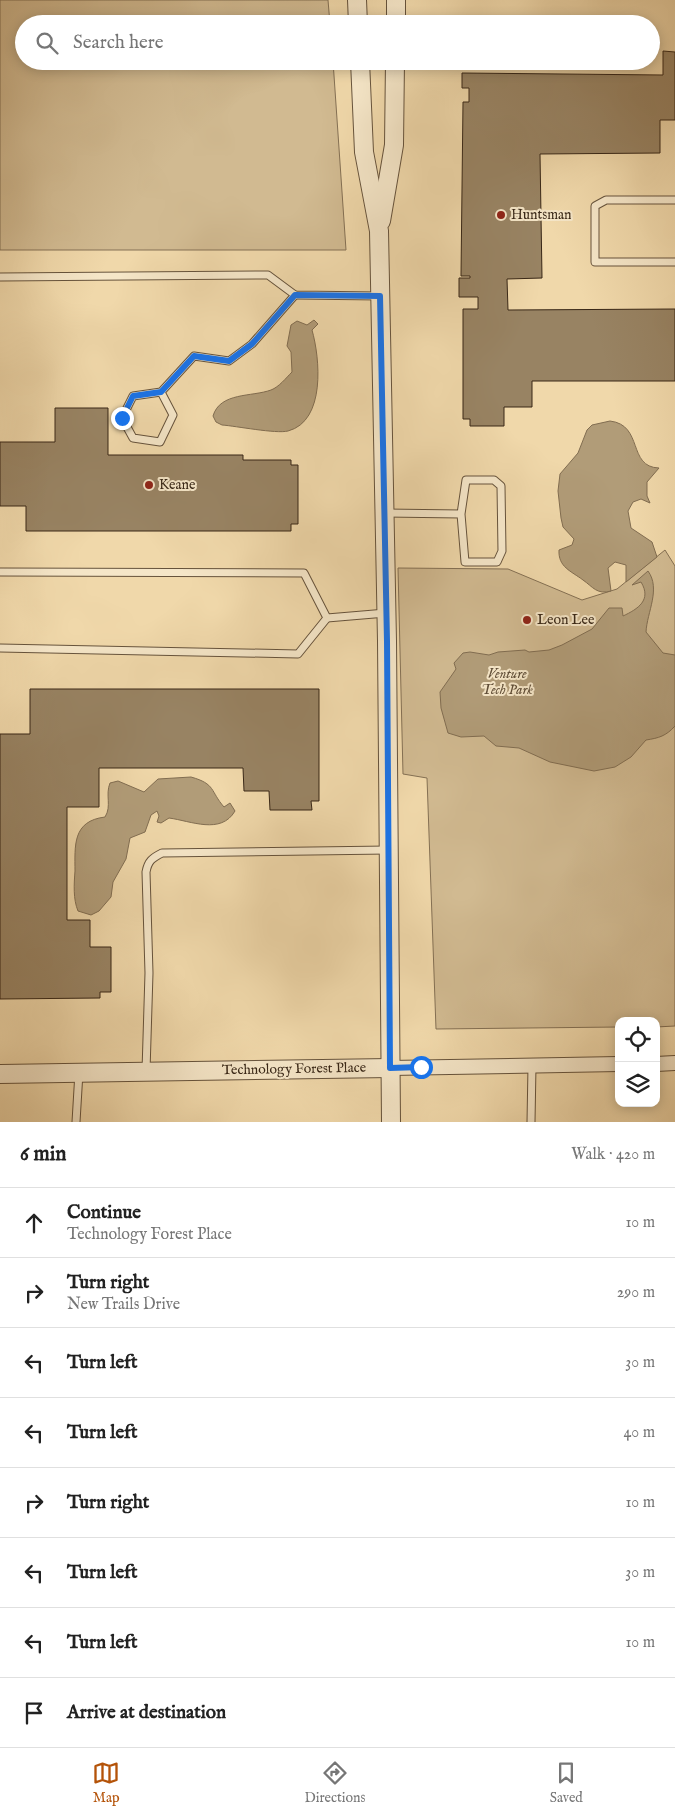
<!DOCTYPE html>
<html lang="en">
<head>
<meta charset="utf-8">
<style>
  :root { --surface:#fff; --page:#f6f6f6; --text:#222; --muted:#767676; --line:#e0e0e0; --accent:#b45309 }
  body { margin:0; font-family:"IM FELL English",serif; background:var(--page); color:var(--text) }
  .controls { position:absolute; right:15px; bottom:15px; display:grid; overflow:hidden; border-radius:10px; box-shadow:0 2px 12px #0003 }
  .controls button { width:45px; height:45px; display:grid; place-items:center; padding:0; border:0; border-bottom:1px solid var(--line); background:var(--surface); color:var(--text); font:25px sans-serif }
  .stop { position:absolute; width:15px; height:15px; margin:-11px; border:4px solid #1a73e8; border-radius:50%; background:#fff }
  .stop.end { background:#1a73e8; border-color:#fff; box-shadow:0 1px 5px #0008 }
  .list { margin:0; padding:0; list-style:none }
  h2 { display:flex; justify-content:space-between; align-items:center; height:65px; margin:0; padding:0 20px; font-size:21px }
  h2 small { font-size:16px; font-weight:400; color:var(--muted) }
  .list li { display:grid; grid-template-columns:32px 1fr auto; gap:15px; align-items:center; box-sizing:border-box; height:70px; padding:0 20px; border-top:1px solid var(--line) }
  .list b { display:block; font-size:19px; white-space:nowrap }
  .list p { margin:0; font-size:16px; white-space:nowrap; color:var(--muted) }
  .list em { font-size:16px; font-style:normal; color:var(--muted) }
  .icon { flex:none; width:28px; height:28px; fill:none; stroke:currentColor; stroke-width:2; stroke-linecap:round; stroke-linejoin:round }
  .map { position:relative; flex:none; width:675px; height:1122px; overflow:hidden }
  .search { position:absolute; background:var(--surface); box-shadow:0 2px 12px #0003; left:15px; right:15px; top:15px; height:55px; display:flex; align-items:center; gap:12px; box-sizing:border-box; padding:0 18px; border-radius:28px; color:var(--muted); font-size:19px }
  .sheet { height:625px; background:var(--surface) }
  nav { display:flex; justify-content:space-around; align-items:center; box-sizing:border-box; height:70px; border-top:1px solid var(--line); background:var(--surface); font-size:14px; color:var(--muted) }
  nav a { display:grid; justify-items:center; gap:2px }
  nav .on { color:var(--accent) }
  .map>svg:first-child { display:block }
</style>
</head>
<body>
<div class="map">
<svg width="675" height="1122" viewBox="0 0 675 1122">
  <rect width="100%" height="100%" fill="#f0d8aa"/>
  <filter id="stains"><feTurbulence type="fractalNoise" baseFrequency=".004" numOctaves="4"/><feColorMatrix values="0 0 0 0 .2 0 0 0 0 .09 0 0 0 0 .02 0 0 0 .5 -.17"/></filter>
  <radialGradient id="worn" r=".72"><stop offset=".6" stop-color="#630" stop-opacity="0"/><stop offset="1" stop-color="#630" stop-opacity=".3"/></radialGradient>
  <g fill="#d1ba91" stroke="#847054">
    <polygon points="0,0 328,0 330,24 24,24 24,61 333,61 346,250 0,250"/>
    <polygon points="665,550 675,566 675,1026 656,1027 656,1021 619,1021 619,1027 436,1029 427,778 403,774 398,568 508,569 582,600 617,589"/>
  </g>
  <g fill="#b19c78" stroke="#816d51">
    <path d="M314 320 318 324 312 330C320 358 326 421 288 431 276 434 236 426 222 425L216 422 213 416C220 392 252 397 271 390 279 387 286 378 292 372L291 352 287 346 291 325 297 321 307 325Z"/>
    <path d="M610 421C644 425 627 467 659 468L647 482V496L650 503 641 499 633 502 628 511 631 528 652 542 657 557 626 582V565L615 562 608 568 611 591C597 595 593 587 583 580 571 571 558 567 559 550L572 545 574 539 563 527 561 518 558 491 560 474 578 453 587 430 592 425Z"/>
    <path d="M648 571C661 589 647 612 646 632L663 653 675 655V726C666 736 659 738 646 740L631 757 615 767 594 771 550 762 519 748 496 746 484 736 461 737 448 733 441 708 440 692 454 672 456 669 454 663 463 653 470 652 489 655 498 652 525 650 529 652 549 650 562 645 592 629 609 608H622L623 616C638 609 652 600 641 582L632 585Z"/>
    <path d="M191 777C216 784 210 791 224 807L230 803 235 811C221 835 191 821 169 818L161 823 157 822 159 816 157 811 151 815 145 832 130 838 126 859 113 882 111 897 99 911 91 915 78 911C73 899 74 884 75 871 75 846 72 821 105 817 112 806 105 795 110 783L118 781 144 792 158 779Z"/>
  </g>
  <g fill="#988363" stroke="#382717">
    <polygon points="663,51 675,52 675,120 660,120 660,153 540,154 542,278 507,279 508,310 675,309 675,381 532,381 532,407 504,407 504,426 470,426 470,419 463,419 463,309 478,309 478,297 459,297 459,278 470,278 470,276 461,276 463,102 469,102 469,88 462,88 462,73 663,75"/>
    <polygon points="55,408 108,408 108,455 243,455 243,460 291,460 291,465 298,465 298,524 291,524 291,531 26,531 26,506 0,506 0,442 55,442"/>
    <polygon points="30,689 319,689 319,801 311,801 312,810 270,810 269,791 244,791 243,768 99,768 99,807 67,807 67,920 90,920 90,947 111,947 111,992 100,992 100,998 0,999 0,734 30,734"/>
  </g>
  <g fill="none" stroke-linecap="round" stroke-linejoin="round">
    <g stroke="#66533c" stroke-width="9">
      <g id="service">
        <polyline points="675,200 606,200 595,206 595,262 675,262"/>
        <polyline points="0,277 268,275 295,295 380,296"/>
        <polyline points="161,392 133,396 122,418 133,438 160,442 173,415 161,392 194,356 229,361 252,344 295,295"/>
        <polyline points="385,513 461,514 465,562 497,562 502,551 501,486 494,480 466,480 461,514"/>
        <polyline points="0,572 304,573 327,618 298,654 0,648"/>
        <polyline points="327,618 386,613"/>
        <path d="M146 1071 149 973 146 872C148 861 152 858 162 853L388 850"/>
        <polyline points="76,1122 79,1072"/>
        <polyline points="531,1122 532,1066"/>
      </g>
    </g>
    <g stroke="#66533c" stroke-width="16">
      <g id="minor">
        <polyline points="656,1064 675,1063"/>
        <polyline points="390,1068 619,1064"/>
      </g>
    </g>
    <g stroke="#66533c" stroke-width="20">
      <g id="tertiary">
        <polyline points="357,0 358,24"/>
        <polyline points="396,24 396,0"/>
        <polyline points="360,61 364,152 379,231 387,641 391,1122"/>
        <polyline points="381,221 394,145 395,61"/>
        <polyline points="0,1074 390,1068"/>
      </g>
    </g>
    <use href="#service" stroke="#f5e6c8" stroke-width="7"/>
    <use href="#minor" stroke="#f5e6c8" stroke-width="14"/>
    <use href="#tertiary" stroke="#f5e6c8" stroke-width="18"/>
  </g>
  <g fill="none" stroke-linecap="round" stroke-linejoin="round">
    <polyline stroke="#1a73e8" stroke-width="6" points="122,418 133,396 161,392 194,356 229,361 252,344 295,295 380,296 387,641 390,1068 421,1067"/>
  </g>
  <g fill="#8f2418" stroke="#f5e6c8" stroke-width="2">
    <circle cx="501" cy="215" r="5"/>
    <circle cx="149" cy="485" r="5"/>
    <circle cx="527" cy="620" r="5"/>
  </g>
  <g text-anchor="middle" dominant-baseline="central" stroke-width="4" stroke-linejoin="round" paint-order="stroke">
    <g font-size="14" fill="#382717" stroke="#f5e6c8" text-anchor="start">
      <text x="511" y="215">Huntsman</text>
      <text x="159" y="485">Keane</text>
      <text x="537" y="620">Leon Lee</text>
    </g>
    <g font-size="14" font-style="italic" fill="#5e4c36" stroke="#f5e6c8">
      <text x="507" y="674">Venture<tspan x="507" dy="16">Tech Park</tspan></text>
    </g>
    <g font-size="14" fill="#382717" stroke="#f5e6c8">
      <text transform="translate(294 1069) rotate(-1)">Technology Forest Place</text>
    </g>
  </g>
  <rect width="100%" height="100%" filter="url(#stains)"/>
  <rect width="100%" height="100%" fill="url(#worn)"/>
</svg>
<div class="controls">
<button><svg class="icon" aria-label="locate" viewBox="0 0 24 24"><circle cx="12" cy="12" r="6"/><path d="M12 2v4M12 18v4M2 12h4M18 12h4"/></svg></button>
<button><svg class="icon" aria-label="layers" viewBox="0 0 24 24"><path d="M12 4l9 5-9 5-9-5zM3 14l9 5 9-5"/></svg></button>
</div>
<div class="stop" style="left:421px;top:1067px"></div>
<div class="stop end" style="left:122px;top:418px"></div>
<div class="search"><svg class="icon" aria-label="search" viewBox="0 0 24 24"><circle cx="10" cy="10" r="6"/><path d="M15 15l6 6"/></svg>Search here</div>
</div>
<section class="sheet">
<h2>6 min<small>Walk · 420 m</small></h2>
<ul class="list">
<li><svg class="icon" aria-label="ahead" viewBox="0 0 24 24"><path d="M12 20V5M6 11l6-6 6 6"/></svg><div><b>Continue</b><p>Technology Forest Place</p></div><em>10 m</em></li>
<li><svg class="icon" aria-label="right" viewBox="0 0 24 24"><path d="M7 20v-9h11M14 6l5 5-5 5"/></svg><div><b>Turn right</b><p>New Trails Drive</p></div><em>290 m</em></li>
<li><svg class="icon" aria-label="left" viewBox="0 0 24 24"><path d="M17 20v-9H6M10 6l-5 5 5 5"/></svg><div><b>Turn left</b></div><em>30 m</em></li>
<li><svg class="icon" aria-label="left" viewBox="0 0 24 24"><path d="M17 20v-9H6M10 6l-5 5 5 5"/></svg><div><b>Turn left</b></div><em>40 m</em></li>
<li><svg class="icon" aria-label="right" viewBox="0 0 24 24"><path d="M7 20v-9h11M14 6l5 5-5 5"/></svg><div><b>Turn right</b></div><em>10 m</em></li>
<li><svg class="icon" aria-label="left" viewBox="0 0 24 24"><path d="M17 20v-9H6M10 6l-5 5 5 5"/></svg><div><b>Turn left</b></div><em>30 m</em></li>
<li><svg class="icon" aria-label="left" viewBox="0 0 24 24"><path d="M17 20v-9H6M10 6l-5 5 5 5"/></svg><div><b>Turn left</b></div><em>10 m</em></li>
<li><svg class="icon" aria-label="arrive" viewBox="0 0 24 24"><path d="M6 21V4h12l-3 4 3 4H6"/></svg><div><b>Arrive at destination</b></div></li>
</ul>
</section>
<nav>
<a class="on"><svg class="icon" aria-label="map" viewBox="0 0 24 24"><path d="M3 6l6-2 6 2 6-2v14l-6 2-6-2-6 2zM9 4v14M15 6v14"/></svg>Map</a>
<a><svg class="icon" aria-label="directions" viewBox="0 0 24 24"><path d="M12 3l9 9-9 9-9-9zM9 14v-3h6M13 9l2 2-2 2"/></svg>Directions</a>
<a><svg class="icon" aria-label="saved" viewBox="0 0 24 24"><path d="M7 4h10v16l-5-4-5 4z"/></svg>Saved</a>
</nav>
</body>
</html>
